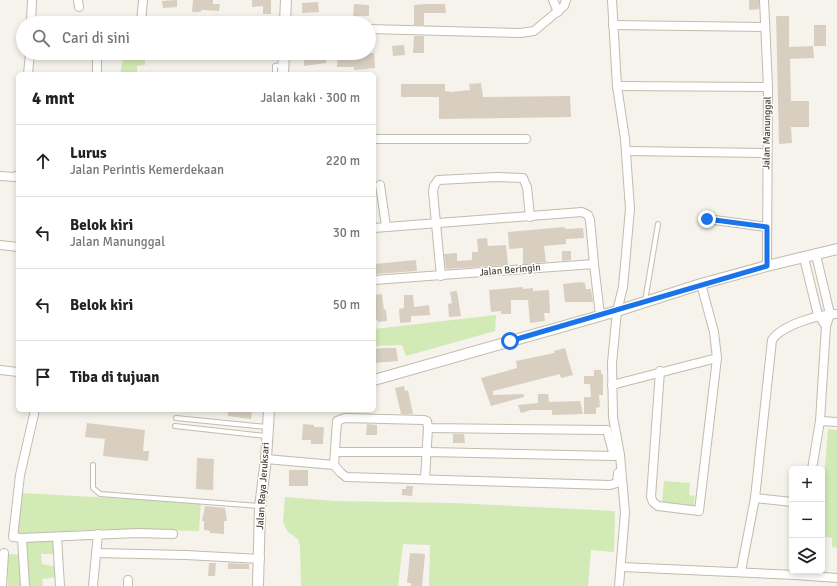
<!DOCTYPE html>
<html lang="id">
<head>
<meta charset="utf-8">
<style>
  :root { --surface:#fff; --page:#f6f6f6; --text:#222; --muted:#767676; --line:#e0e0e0 }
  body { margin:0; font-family:Signika,sans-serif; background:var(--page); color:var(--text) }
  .controls { position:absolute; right:12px; bottom:12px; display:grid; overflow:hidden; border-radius:6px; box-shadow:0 2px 6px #0003 }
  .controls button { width:36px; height:36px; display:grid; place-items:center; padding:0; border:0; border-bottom:1px solid var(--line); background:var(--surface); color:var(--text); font:20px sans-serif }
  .stop { position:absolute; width:12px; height:12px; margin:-9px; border:3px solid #1a73e8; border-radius:50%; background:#fff }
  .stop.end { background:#1a73e8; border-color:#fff; box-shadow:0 1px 4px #0008 }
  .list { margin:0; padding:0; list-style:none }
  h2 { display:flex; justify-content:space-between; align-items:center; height:52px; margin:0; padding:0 16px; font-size:17px }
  h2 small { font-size:13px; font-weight:400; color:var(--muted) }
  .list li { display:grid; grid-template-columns:26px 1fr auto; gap:12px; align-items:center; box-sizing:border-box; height:72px; padding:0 16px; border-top:1px solid var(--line) }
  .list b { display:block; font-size:15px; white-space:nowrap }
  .list p { margin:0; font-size:13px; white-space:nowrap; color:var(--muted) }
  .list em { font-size:13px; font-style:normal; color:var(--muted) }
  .icon { flex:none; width:22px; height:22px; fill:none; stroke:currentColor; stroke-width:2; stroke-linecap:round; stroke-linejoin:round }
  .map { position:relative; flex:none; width:837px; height:586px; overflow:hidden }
  .search { position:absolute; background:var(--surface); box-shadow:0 2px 6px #0003; left:16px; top:16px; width:360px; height:44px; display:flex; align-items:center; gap:10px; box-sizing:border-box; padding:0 14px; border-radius:22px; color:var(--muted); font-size:15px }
  .panel { position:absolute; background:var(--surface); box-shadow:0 2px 6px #0003; left:16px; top:72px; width:360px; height:340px; border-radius:6px }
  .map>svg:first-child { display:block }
</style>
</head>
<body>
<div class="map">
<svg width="837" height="586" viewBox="0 0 837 586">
  <rect width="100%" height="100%" fill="#f6f3ec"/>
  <g fill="#d2eab5">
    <polygon points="145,53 145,65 137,66 137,74 120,74 124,54"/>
    <polygon points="496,315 495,331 406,356 402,345 374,346 374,329"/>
    <polygon points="828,429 837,430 837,548 832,547 832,538 822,536 822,506"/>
    <polygon points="664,481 690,483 689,495 695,496 693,508 662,503"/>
    <path d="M21 493 201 503 199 531C160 530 121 528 82 530 60 532 39 536 17 534Z"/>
    <polygon points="285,497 334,501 453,503 615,511 614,552 591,550 588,586 429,586 430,545 403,544 398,586 301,586 300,546 298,539 288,532 283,522"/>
    <polygon points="26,541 55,541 56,554 41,554 42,564 57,567 58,577 42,579 43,586 30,586 27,559 23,586 8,586 7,554 23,555"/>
  </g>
  <g fill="#d8cfc1">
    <polygon points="177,0 177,7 163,8 162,1"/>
    <polygon points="193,0 213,0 213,4 220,4 219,11 201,10 201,12 192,12"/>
    <polygon points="252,0 271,0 271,14 263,14 263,6 252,7"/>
    <polygon points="749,0 759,0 759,9 749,10"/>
    <polygon points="318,2 319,12 302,13 302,3"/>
    <polygon points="354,4 369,5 369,16 353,16"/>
    <polygon points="426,4 445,4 446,13 424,13 424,25 414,25 414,5"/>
    <polygon points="776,16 789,16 789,47 813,46 814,58 790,59 791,101 809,101 809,127 791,127 792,143 779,144"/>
    <rect x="814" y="25" width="12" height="21"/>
    <polygon points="414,36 424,36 424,53 413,53"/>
    <polygon points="404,45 405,55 393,56 392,46"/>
    <polygon points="304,53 312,53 312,56 326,56 326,63 304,66"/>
    <polygon points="338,53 374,53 375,68 354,70 354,67 337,67"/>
    <polygon points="481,83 483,97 570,96 571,117 439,119 439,97 401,97 401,84 445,84 445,91 452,92 470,90 469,84"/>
    <polygon points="565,227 565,229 583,228 584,238 566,239 566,244 544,246 546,262 523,264 523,248 509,249 508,232"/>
    <polygon points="487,238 488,246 506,245 508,265 446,269 444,254 457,253 457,261 472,260 472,252 478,252 477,239"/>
    <polygon points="562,251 571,251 571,260 562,261"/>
    <polygon points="416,260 417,271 374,274 374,264"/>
    <polygon points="581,282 585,283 586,289 591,289 593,302 565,302 563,284"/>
    <polygon points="523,287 523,289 533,288 533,291 549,290 550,313 544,313 545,321 530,323 528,300 511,300 511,314 501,314 501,311 491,312 489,290"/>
    <polygon points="457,291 461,316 449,317 448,304 452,303 450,292"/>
    <polygon points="382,294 384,310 386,309 387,321 378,322 377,320 375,320 374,295"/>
    <polygon points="404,295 413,295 414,307 429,305 430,315 411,316 411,322 400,323 399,309 404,308"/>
    <polygon points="384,348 396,348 398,361 374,363 374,349"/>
    <polygon points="565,348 573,375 561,378 560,374 493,391 493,395 524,394 524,397 491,406 481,378 517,368 516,361 554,353 554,351"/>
    <polygon points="594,370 601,370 601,374 603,374 603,395 599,395 600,407 596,408 596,414 584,414 584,397 591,397 590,384 584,384 584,376 594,376"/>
    <polygon points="404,386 405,391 408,390 413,414 401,414 395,388"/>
    <polygon points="538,394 548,394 549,402 580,401 583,414 552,415 552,410 531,410 521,413 518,405 538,403"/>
    <polygon points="228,410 252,410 251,419 228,416"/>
    <polygon points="87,423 145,430 143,451 149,451 148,461 103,456 105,439 85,437"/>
    <polygon points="303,424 314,425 314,427 324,427 323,444 311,444 311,440 302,440"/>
    <polygon points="367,424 377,425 377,435 366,435"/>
    <polygon points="453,434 464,434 465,443 453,443"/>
    <polygon points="197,458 214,459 213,490 196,489"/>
    <rect x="289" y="470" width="19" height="16"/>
    <polygon points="406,486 413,486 412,496 402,495 402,489 406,489"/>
    <polygon points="205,506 225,508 227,521 224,521 224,534 210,533 210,531 204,530 204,521 202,521"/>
    <polygon points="410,553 425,554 422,586 411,586 411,583 407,583"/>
    <polygon points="209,563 216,563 215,576 208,576"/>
    <polygon points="228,563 249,564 249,569 228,569"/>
  </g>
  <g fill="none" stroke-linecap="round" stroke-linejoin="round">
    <g stroke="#c2bbae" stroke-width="6">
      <g id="service">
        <polyline points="275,74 275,66 282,65"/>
        <polyline points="645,301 658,224"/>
        <polyline points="176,418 267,427"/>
        <polyline points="175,426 266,436"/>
        <polyline points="93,465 93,488 100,494 259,506"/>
      </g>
    </g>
    <g stroke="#c2bbae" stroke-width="10">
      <g id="minor">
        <polyline points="78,0 79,7"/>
        <polyline points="553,0 558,12"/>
        <polyline points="612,0 617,86 625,139 630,209 623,287 617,311 612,363 613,417 620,455 625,512 619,586"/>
        <polyline points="764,0 768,87 767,266"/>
        <polyline points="31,23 32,0"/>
        <polyline points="80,23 89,23"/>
        <polyline points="141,23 143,0"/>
        <polyline points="613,25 764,27"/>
        <polyline points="369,29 520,33 534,31 564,6 566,0"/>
        <polyline points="97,53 97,74"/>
        <polyline points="28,74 30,53"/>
        <polyline points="617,86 768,87"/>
        <polyline points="374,139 526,139"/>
        <polyline points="626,151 766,153"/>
        <polyline points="0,176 15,177 18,175"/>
        <polyline points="380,185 386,226"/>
        <polyline points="707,219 767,227"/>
        <polyline points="374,228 582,212 588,215 590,220 594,264"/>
        <polyline points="0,245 18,247"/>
        <polyline points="804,258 818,315 826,326 830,314 816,255"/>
        <polyline points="441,276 433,192 434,186 438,180 497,177 523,178 527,187 530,217"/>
        <polyline points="374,280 594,264 600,315"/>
        <polyline points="0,370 18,372"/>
        <polyline points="660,371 651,497 653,502 658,506 699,511 717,358 714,332 701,284"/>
        <polyline points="612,385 717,358"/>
        <polyline points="35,410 20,475 13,537 22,538 137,533 173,534"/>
        <polyline points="820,421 837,422"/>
        <polyline points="336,452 428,452 614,456"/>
        <polyline points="266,459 334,465 341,473 346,477 610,485 617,483 618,473"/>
        <polyline points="334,465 337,421 345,418 424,420 427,421 428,428 607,430 614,456 620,455"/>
        <polyline points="812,469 820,421 826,326"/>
        <polyline points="425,479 428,428"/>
        <polyline points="755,498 792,502"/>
        <polyline points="57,537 60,586"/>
        <polyline points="22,538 25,586"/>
        <polyline points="96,553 186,555 260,559"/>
        <polyline points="622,567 796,575 797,571"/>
        <path d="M741 571 755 498 772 340C782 325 819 314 837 314"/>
        <polyline points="796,575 837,578"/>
        <polyline points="2,586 4,553"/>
        <polyline points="93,586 98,534"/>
        <polyline points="128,586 128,580"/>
      </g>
    </g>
    <g stroke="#c2bbae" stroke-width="12">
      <g id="tertiary">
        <polyline points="285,23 286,0"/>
        <polyline points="283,74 284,53"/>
        <polyline points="374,380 617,311 701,284 767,266 837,249"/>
        <polyline points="258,586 260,507 266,459 269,410"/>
      </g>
    </g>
    <use href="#service" stroke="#fff" stroke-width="4"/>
    <use href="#minor" stroke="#fff" stroke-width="8"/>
    <use href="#tertiary" stroke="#fff" stroke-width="10"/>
  </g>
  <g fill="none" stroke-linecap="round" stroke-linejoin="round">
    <polyline stroke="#1a73e8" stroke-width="5" points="510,341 767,266 767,227 707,219"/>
  </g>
  <g text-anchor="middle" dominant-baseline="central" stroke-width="3" stroke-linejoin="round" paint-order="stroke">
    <g font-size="10" fill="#4b4439" stroke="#fff">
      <text transform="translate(767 133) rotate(-89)">Jalan Manunggal</text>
      <text transform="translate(510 270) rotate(-5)">Jalan Beringin</text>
      <text transform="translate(263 486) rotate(-86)">Jalan Raya Jeruksari</text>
    </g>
  </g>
</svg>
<div class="controls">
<button>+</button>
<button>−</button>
<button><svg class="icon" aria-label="layers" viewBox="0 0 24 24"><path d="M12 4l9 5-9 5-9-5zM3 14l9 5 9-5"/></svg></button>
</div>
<div class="stop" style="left:510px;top:341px"></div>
<div class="stop end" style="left:707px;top:219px"></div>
<div class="search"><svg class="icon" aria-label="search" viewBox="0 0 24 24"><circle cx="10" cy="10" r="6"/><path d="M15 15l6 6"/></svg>Cari di sini</div>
<section class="panel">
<h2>4 mnt<small>Jalan kaki · 300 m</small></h2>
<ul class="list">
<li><svg class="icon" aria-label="ahead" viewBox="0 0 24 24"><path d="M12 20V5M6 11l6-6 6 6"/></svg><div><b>Lurus</b><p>Jalan Perintis Kemerdekaan</p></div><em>220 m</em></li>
<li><svg class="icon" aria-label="left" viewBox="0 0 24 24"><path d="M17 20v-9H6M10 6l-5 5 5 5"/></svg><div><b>Belok kiri</b><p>Jalan Manunggal</p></div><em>30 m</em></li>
<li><svg class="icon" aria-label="left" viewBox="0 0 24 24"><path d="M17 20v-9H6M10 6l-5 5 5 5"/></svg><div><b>Belok kiri</b></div><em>50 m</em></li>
<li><svg class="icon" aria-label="arrive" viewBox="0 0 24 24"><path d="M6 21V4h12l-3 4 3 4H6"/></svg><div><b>Tiba di tujuan</b></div></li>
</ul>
</section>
</div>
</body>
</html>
